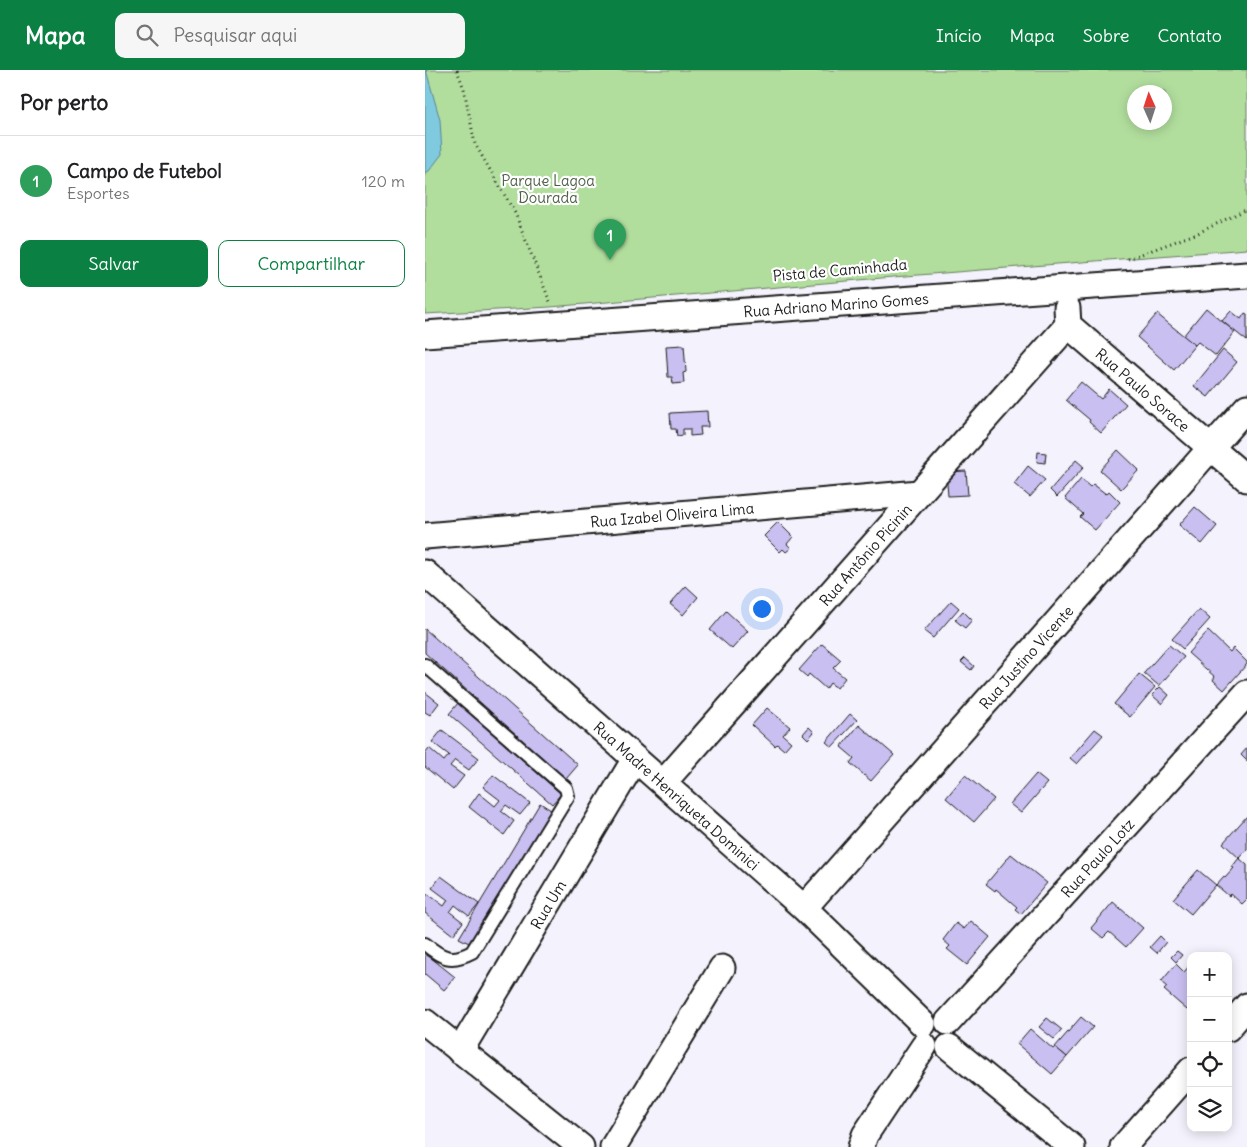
<!DOCTYPE html>
<html lang="pt">
<head>
<meta charset="utf-8">
<style>
  :root { --surface:#fff; --page:#f6f6f6; --text:#202124; --muted:#757577; --line:#e0e0e0; --accent:#0b8043 }
  body { margin:0; font-family:Delius,sans-serif; background:var(--page); color:var(--text) }
  .controls { position:absolute; right:15px; bottom:15px; display:grid; overflow:hidden; border-radius:10px; box-shadow:0 2px 12px #0003 }
  .controls button { width:45px; height:45px; display:grid; place-items:center; padding:0; border:0; border-bottom:1px solid var(--line); background:var(--surface); color:var(--text); font:25px sans-serif }
  .compass { position:absolute; left:702px; top:15px; width:45px; height:45px; border-radius:50%; background:var(--surface); box-shadow:0 2px 12px #0003; rotate:357deg }
  .you { position:absolute; left:336px; top:538px; width:18px; height:18px; margin:-12px; border:4px solid #fff; border-radius:50%; background:#1a73e8; box-shadow:0 0 0 8px #1a73e833 }
  .badge { display:grid; place-items:center; width:32px; height:32px; border-radius:50%; background:var(--accent); color:#fff; font-size:16px; font-weight:700 }
  .pin { position:absolute; translate:-50% -41px; filter:drop-shadow(0 1px 2px #0008) }
  .pin::after { content:''; position:absolute; top:26px; width:18px; height:15px; background:inherit; clip-path:polygon(0 0,100% 0,50% 100%) }
  .list { margin:0; padding:0; list-style:none }
  h2 { display:flex; justify-content:space-between; align-items:center; height:65px; margin:0; padding:0 20px; font-size:21px }
  h2 small { font-size:16px; font-weight:400; color:var(--muted) }
  .list li { display:grid; grid-template-columns:32px 1fr auto; gap:15px; align-items:center; box-sizing:border-box; height:90px; padding:0 20px; border-top:1px solid var(--line) }
  .list b { display:block; font-size:19px; white-space:nowrap }
  .list p { margin:0; font-size:16px; white-space:nowrap; color:var(--muted) }
  .list em { font-size:16px; font-style:normal; color:var(--muted) }
  .actions { display:flex; gap:10px; padding:15px 20px }
  .actions a { flex:1; padding:11px 0; border:1px solid var(--accent); border-radius:10px; text-align:center; font-size:18px; color:var(--accent) }
  .actions .main { background:var(--accent); color:#fff }
  .icon { flex:none; width:28px; height:28px; fill:none; stroke:currentColor; stroke-width:2; stroke-linecap:round; stroke-linejoin:round }
  .map { position:relative; flex:none; width:822px; height:1077px; overflow:hidden }
  header { display:flex; align-items:center; gap:30px; box-sizing:border-box; height:70px; padding:0 25px; background:var(--accent); color:#fff }
  header strong { font-size:24px }
  nav { display:flex; gap:28px; margin-inline-start:auto; font-size:18px }
  .search { width:350px; height:45px; background:var(--page); display:flex; align-items:center; gap:12px; box-sizing:border-box; padding:0 18px; border-radius:10px; color:var(--muted); font-size:19px }
  main { display:flex }
  aside { flex:1; background:var(--surface) }
  .map>svg:first-child { display:block }
</style>
</head>
<body>
<header>
<strong>Mapa</strong>
<div class="search"><svg class="icon" aria-label="search" viewBox="0 0 24 24"><circle cx="10" cy="10" r="6"/><path d="M15 15l6 6"/></svg>Pesquisar aqui</div>
<nav><a>Início</a><a>Mapa</a><a>Sobre</a><a>Contato</a></nav>
</header>
<main>
<aside>
<h2>Por perto<small></small></h2>
<ul class="list">
<li><span class="badge" style="background:#2e9e5b">1</span><div><b>Campo de Futebol</b><p>Esportes</p></div><em>120 m</em></li>
</ul>
<div class="actions"><a class="main">Salvar</a><a>Compartilhar</a></div>
</aside>
<div class="map">
<svg width="822" height="1077" viewBox="0 0 822 1077">
  <rect width="100%" height="100%" fill="#f4f2fc"/>
  <filter id="ink" filterUnits="userSpaceOnUse"><feTurbulence type="fractalNoise" baseFrequency=".02" numOctaves="2"/><feDisplacementMap in="SourceGraphic" scale="10" xChannelSelector="R" yChannelSelector="G"/><feConvolveMatrix kernelMatrix="1 2 1 2 8 2 1 2 1" color-interpolation-filters="sRGB"/></filter>
  <g filter="url(#ink)">
    <path fill="#b1de9d" stroke="#667d5c" fill-rule="evenodd" d="M0 0H822V179L468 207 125 237 0 244ZM710 22H740V52H710Z"/>
    <polygon fill="#80cae0" stroke="#588492" points="0,0 1,0 15,50 17,84 4,101 0,103"/>
    <g fill="#cabff1" stroke="#1c1c1c">
      <polygon points="781,238 810,262 791,286 773,272 770,275 758,266"/>
      <polygon points="806,241 816,249 820,243 822,244 822,271 797,251"/>
      <polygon points="732,244 770,275 749,300 712,267"/>
      <polygon points="259,275 261,302 258,303 259,313 248,314 247,307 243,307 241,276"/>
      <polygon points="798,280 812,292 783,327 769,316"/>
      <polygon points="656,312 676,329 684,319 701,334 676,363 664,352 665,350 641,330"/>
      <polygon points="282,341 283,357 275,357 276,365 265,366 265,359 258,359 258,365 252,366 251,359 246,359 245,343"/>
      <polygon points="693,380 714,400 696,419 675,400"/>
      <polygon points="613,382 621,383 620,393 612,392"/>
      <polygon points="651,390 659,397 632,427 625,420"/>
      <polygon points="603,396 620,410 605,427 589,414"/>
      <polygon points="541,401 543,425 523,426 521,402"/>
      <polygon points="656,409 665,417 668,414 681,424 684,421 695,432 670,460 655,447 658,444 640,428"/>
      <polygon points="770,437 792,456 777,474 754,455"/>
      <polygon points="353,452 368,467 362,474 366,478 361,482 358,479 355,482 339,466"/>
      <polygon points="261,516 273,527 258,545 245,534"/>
      <polygon points="526,531 534,538 508,568 499,561"/>
      <polygon points="774,539 785,549 758,579 747,569"/>
      <polygon points="301,541 323,561 307,579 285,560"/>
      <polygon points="538,541 547,550 540,558 530,550"/>
      <polygon points="0,559 153,695 141,709 0,583"/>
      <polygon points="783,561 805,582 808,578 822,592 822,594 799,620 788,610 790,607 763,583"/>
      <polygon points="397,574 416,590 408,598 420,608 412,618 405,613 401,619 384,604 382,607 374,600"/>
      <polygon points="744,575 759,587 734,616 719,603"/>
      <polygon points="540,588 549,596 546,600 536,592"/>
      <polygon points="714,604 730,617 705,647 689,634"/>
      <polygon points="735,617 744,625 737,634 727,625"/>
      <polygon points="0,622 14,633 5,645 0,642"/>
      <polygon points="33,633 136,724 127,734 24,644"/>
      <polygon points="342,638 365,657 358,665 366,672 359,680 352,674 350,676 327,655"/>
      <polygon points="425,644 432,650 407,677 401,672"/>
      <polygon points="434,655 469,685 446,711 425,693 429,688 416,677"/>
      <polygon points="384,657 389,662 383,669 378,664"/>
      <polygon points="670,659 678,665 652,694 645,688"/>
      <polygon points="17,660 54,688 44,700 30,690 25,696 39,706 28,720 0,697 0,683 4,678 19,691 24,685 7,672"/>
      <polygon points="822,678 822,691 816,685"/>
      <polygon points="611,704 622,713 596,743 585,734"/>
      <polygon points="68,705 105,733 95,745 81,735 76,741 89,751 79,765 44,737 54,723 70,736 75,730 58,717"/>
      <polygon points="540,705 569,729 549,752 521,728"/>
      <polygon points="115,733 126,740 46,874 34,868"/>
      <polygon points="822,746 822,779 814,788 798,773"/>
      <polygon points="586,784 622,813 596,844 590,839 592,837 571,819 570,821 561,814"/>
      <polygon points="814,788 822,795 822,829 817,834 806,824 804,826 791,815 799,806 800,808 809,798 807,797"/>
      <polygon points="773,800 791,815 766,844 748,829"/>
      <polygon points="16,806 54,834 44,846 30,835 25,842 38,852 28,865 0,843 0,828 3,824 19,836 23,830 7,818"/>
      <polygon points="688,832 718,858 701,877 684,862 678,868 666,858"/>
      <polygon points="546,851 565,867 542,895 522,879 525,876 518,870 531,853 539,859"/>
      <polygon points="735,866 741,872 732,883 725,877"/>
      <polygon points="752,881 757,885 751,892 746,887"/>
      <polygon points="0,883 30,907 19,920 0,904"/>
      <polygon points="751,894 759,902 766,894 766,935 762,940 739,920 742,917 736,912"/>
      <polygon points="656,947 668,957 642,987 630,977"/>
      <polygon points="622,948 637,960 629,969 614,957"/>
      <polygon points="605,959 628,979 630,977 642,987 627,1004 592,974"/>
    </g>
    <g fill="none" stroke-linecap="round" stroke-linejoin="round">
      <g stroke="#1c1c1c" stroke-width="16">
        <path id="service" d="M0 595 141 718 143 726 47 882C26 893 17 888 0 874"/>
      </g>
      <g stroke="#1c1c1c" stroke-width="29">
        <g id="minor">
          <path id="s1" d="M642 238 643 255 822 409"/>
          <path id="s2" d="M0 264 822 205"/>
          <path id="s3" d="M0 466 494 423"/>
          <path id="s4" d="M0 503 379 838 498 954"/>
          <path id="s5" d="M238 713 643 255"/>
          <path id="s6" d="M379 838 822 337"/>
          <polyline points="0,952 156,1077"/>
          <path id="s7" d="M523 952 822 623"/>
          <polyline points="803,958 822,936"/>
          <polyline points="524,977 647,1077"/>
          <path id="s8" d="M35 981 210 689"/>
          <polyline points="188,1077 297,898"/>
          <polyline points="436,1077 440,1065 499,976"/>
          <polyline points="698,1077 766,1000"/>
        </g>
      </g>
      <g stroke="#1c1c1c" stroke-width="3" stroke-dasharray="1 4" stroke-linecap="butt">
        <polyline points="32,0 39,19 50,74 90,143 125,232"/>
        <polyline points="703,189 773,163 822,139"/>
      </g>
      <use href="#service" stroke="#fff" stroke-width="12"/>
      <use href="#minor" stroke="#fff" stroke-width="25"/>
    </g>
  </g>
  <g text-anchor="middle" dominant-baseline="central" stroke-width="4.5" stroke-linejoin="round" paint-order="stroke">
    <g font-size="15" fill="#506049" stroke="#fff">
      <text x="123" y="110">Parque Lagoa<tspan x="123" dy="17">Dourada</tspan></text>
    </g>
    <g font-size="15" fill="#1c1c1c" stroke="#fff">
      <text transform="translate(415 200) rotate(-5)">Pista de Caminhada</text>
      <text stroke="none"><textPath href="#s2" startOffset="412">Rua Adriano Marino Gomes</textPath></text>
      <text stroke="none"><textPath href="#s1" startOffset="116">Rua Paulo Sorace</textPath></text>
      <text stroke="none"><textPath href="#s3" startOffset="248">Rua Izabel Oliveira Lima</textPath></text>
      <text stroke="none"><textPath href="#s5" startOffset="305">Rua Antônio Picinin</textPath></text>
      <text stroke="none"><textPath href="#s6" startOffset="335">Rua Justino Vicente</textPath></text>
      <text stroke="none"><textPath href="#s4" startOffset="336">Rua Madre Henriqueta Dominici</textPath></text>
      <text stroke="none"><textPath href="#s7" startOffset="222">Rua Paulo Lotz</textPath></text>
      <text stroke="none"><textPath href="#s8" startOffset="171">Rua Um</textPath></text>
    </g>
  </g>
</svg>
<div class="controls">
<button>+</button>
<button>−</button>
<button><svg class="icon" aria-label="locate" viewBox="0 0 24 24"><circle cx="12" cy="12" r="6"/><path d="M12 2v4M12 18v4M2 12h4M18 12h4"/></svg></button>
<button><svg class="icon" aria-label="layers" viewBox="0 0 24 24"><path d="M12 4l9 5-9 5-9-5zM3 14l9 5 9-5"/></svg></button>
</div>
<svg class="compass" viewBox="-18 -18 36 36"><path d="M0-13l5 13h-10z" fill="#e53935"/><path d="M0 13l5-13h-10z" fill="#757577"/></svg>
<div class="you"></div>
<div class="pin badge" style="left:185px;top:190px;background:#2e9e5b">1</div>
</div>
</main>
</body>
</html>
